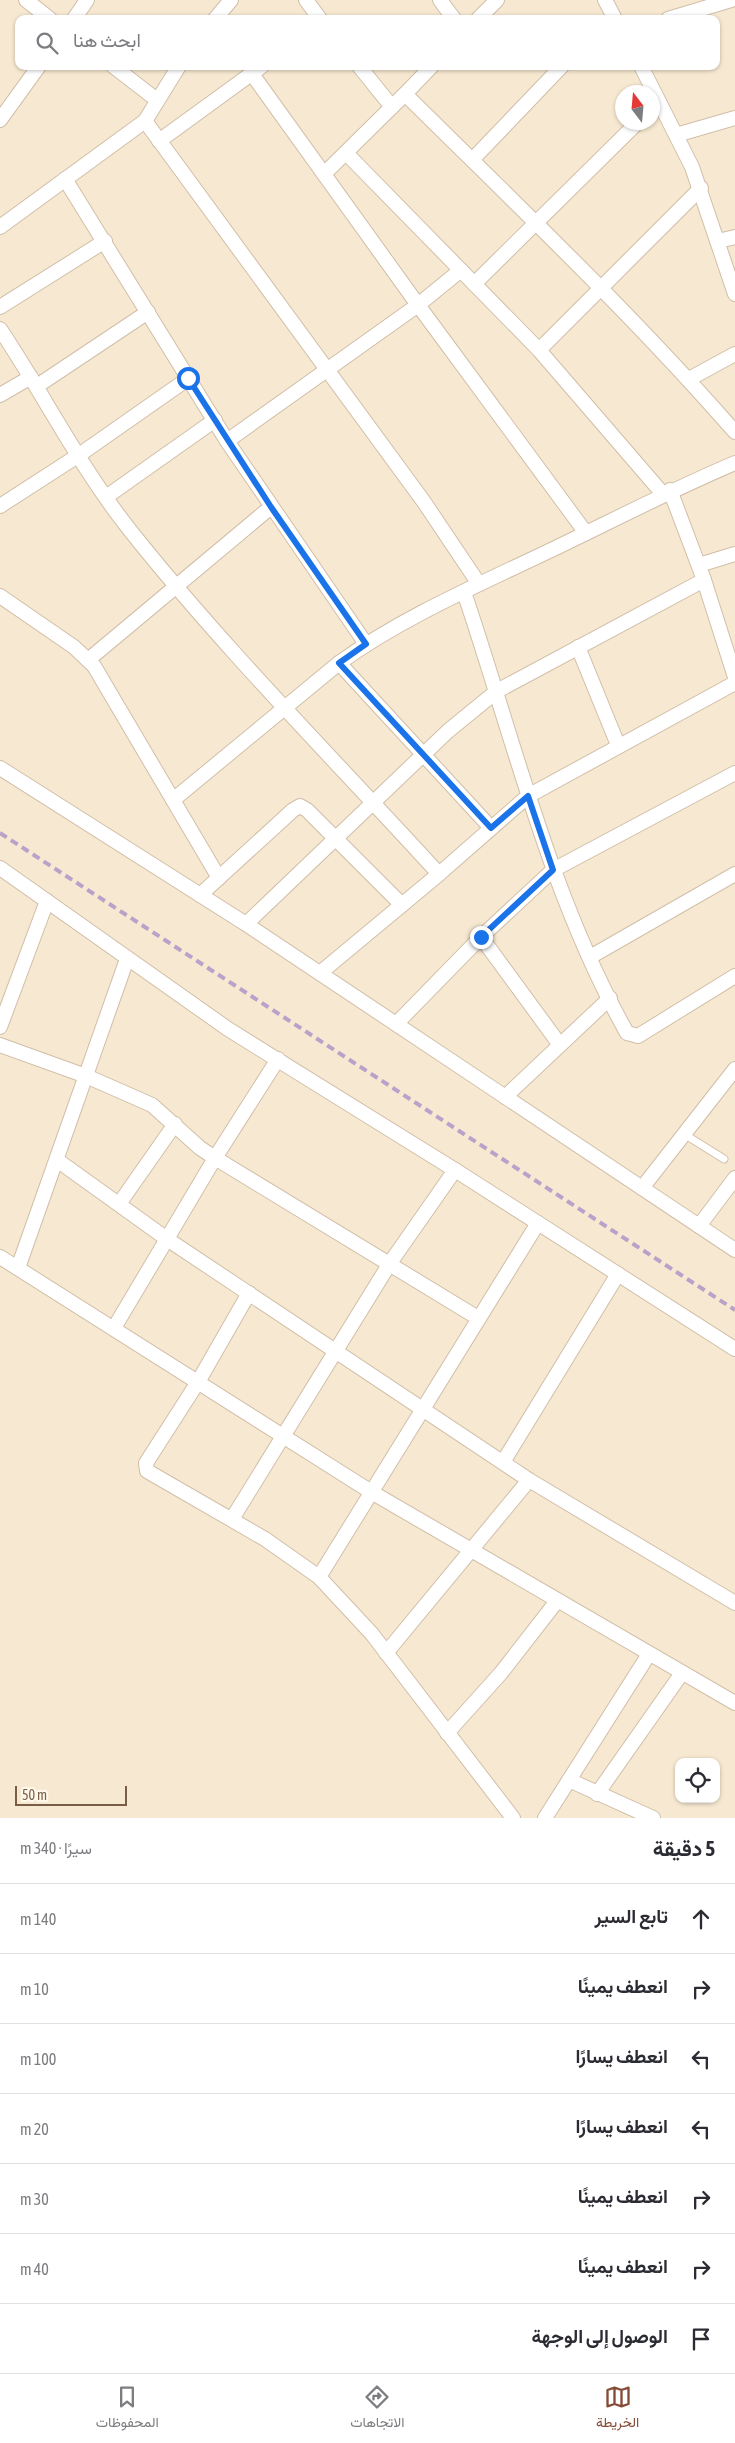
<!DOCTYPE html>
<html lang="ar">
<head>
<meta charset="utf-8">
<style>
  :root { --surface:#fff; --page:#f2f2f3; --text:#2b2b33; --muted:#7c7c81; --line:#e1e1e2; --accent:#864b37 }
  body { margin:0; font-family:"Asap Condensed",Vazirmatn,sans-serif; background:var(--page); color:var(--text); direction:rtl }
  .controls { position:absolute; right:15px; bottom:15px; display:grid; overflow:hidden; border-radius:10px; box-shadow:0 1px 4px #0004 }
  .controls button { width:45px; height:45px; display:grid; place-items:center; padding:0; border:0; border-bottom:1px solid var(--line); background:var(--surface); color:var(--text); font:25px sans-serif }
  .compass { position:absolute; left:615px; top:85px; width:45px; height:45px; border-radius:50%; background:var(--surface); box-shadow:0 1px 4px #0004; rotate:344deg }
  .scale { position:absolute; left:15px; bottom:12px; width:112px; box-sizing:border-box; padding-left:5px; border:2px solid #7a5d46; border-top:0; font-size:14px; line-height:18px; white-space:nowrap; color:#7a5d46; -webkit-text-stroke:4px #fff9ec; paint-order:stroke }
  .stop { position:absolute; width:15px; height:15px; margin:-11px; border:4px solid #1a73e8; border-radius:50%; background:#fff }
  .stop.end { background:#1a73e8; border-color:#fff; box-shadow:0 1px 5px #0008 }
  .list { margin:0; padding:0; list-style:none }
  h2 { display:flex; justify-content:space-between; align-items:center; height:65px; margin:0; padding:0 20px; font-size:21px }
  h2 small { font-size:16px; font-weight:400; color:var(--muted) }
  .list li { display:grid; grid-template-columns:32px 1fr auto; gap:15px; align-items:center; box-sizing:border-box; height:70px; padding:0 20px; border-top:1px solid var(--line) }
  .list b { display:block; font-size:19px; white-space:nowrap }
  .list em { font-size:16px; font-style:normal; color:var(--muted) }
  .icon { flex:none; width:28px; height:28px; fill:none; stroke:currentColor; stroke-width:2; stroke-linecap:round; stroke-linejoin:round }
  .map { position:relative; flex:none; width:735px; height:1818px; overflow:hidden; direction:ltr }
  .search { position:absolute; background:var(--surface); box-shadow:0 1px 4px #0004; left:15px; right:15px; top:15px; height:55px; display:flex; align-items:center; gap:12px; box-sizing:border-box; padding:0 18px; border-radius:10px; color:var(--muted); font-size:19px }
  .sheet { height:555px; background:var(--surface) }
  nav { display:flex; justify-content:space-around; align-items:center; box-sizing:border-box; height:70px; border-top:1px solid var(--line); background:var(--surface); font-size:14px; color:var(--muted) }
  nav a { display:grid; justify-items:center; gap:2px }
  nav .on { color:var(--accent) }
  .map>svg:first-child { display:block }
</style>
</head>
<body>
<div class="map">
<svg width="735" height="1818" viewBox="0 0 735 1818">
  <rect width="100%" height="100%" fill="#fff6e4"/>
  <path fill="#f7e9d1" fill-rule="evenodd" d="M0 0H735V1818H0ZM19 19H716V66H19ZM622 92H652V122H622ZM679 1762H716V1799H679Z"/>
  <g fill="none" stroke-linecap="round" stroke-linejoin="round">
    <g stroke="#d1bea8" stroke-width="9">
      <polyline id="lane" points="684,1134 724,1159"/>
    </g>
    <g stroke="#d1bea8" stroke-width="16">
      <g id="street">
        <polyline points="26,0 50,19"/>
        <polyline points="306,0 320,19"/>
        <polyline points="440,0 454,19"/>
        <polyline points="605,0 615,19"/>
        <polyline points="74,19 87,0"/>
        <polyline points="215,19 231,0"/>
        <polyline points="478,19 497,0"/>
        <polyline points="668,19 731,0"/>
        <polyline points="113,66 157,100"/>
        <polyline points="359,66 392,107"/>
        <path d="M432 66 405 94C517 205 631 313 735 432"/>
        <polyline points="641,66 692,167 735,294"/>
        <polyline points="252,74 418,305 586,533"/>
        <polyline points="0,120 39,66"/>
        <polyline points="145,121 424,502 479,584"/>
        <polyline points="676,135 735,118"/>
        <polyline points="159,141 262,66"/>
        <polyline points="346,153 539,350 663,494"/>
        <polyline points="472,160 562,66"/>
        <polyline points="324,174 405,94"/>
        <polyline points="65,179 227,441 366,644"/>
        <polyline points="0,227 145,121 179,66"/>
        <polyline points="718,241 735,237"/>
        <polyline points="474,284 638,122"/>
        <polyline points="0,307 105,241"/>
        <path d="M0 329C44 395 80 467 129 529 225 650 335 760 439 874"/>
        <polyline points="539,350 701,188"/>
        <polyline points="689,379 735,354"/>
        <polyline points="37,386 148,312"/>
        <polyline points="0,395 31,377"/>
        <polyline points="227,441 418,305 461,270"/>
        <polyline points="670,490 704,580 735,677"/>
        <polyline points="106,497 215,420"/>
        <polyline points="0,506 79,455 189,378"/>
        <polyline points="699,565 735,554"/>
        <path d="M464 592C514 740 550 896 627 1033L638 1036 735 976"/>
        <polyline points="0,596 74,647 94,666 219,878"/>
        <polyline points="578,647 618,745"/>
        <polyline points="88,660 271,507"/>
        <polyline points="339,663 491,828"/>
        <polyline points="0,768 246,924 735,1250"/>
        <path d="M173 800 339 663C403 617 476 586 547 552 610 522 671 490 735 463"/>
        <polyline points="0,868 228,1029 455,1170 735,1349"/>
        <polyline points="200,895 293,810 300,806 307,810 402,905"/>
        <polyline points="246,924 448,731 497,691 704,580"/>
        <polyline points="481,937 560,1045"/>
        <polyline points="590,957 735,874"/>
        <polyline points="320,973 439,874 528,796 735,683"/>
        <polyline points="396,1024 481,937 553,870 735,773"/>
        <polyline points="0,1027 47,901"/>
        <polyline points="0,1045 86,1076 152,1105 200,1148 215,1158 478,1318"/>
        <polyline points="505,1097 610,998"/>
        <polyline points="57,1160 167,1239 529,1480 735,1603"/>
        <polyline points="642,1188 735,1069"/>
        <polyline points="119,1204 175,1124"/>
        <polyline points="699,1226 735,1178"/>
        <polyline points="0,1257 373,1493 735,1703"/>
        <polyline points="18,1268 127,959"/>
        <polyline points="249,1293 198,1382 146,1463 147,1471 265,1539 319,1577 372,1634 513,1818"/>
        <polyline points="114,1328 215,1158 278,1059"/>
        <polyline points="503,1462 618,1274"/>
        <polyline points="232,1519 390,1263 455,1170"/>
        <polyline points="319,1577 538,1223"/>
        <polyline points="386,1653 529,1480"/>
        <polyline points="447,1733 501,1673 557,1601"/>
        <polyline points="569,1780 653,1818"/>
        <polyline points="597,1794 682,1673"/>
        <polyline points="545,1818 649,1654"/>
      </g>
    </g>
    <use href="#lane" stroke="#fff" stroke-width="7"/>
    <use href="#street" stroke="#fff" stroke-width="14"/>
    <polyline stroke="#baa1ca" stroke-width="4" stroke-dasharray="8 5" stroke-linecap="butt" points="0,833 735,1310"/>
  </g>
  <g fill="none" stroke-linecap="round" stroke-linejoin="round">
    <polyline stroke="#1a73e8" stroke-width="6" points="188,378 271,507 366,644 339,663 491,828 528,796 553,870 481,937"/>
  </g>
</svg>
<div class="controls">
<button><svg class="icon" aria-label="locate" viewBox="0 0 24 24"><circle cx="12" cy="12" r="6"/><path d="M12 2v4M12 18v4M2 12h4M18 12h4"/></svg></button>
</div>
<svg class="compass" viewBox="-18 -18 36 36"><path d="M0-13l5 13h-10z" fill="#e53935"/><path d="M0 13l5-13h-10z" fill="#7c7c81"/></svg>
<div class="scale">50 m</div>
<div class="stop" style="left:188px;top:378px"></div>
<div class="stop end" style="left:481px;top:937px"></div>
<div class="search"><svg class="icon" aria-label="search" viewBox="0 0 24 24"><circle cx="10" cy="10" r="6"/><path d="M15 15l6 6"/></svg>ابحث هنا</div>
</div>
<section class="sheet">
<h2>5 دقيقة<small>سيرًا · 340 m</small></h2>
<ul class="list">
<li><svg class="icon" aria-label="ahead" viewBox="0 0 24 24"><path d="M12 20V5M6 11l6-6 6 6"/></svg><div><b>تابع السير</b></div><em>140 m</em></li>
<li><svg class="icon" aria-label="right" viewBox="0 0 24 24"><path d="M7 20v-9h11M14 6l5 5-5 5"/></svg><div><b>انعطف يمينًا</b></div><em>10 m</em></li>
<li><svg class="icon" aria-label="left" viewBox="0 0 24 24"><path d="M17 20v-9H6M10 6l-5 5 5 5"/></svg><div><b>انعطف يسارًا</b></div><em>100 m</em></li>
<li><svg class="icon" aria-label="left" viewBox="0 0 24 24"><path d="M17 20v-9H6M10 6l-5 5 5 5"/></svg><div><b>انعطف يسارًا</b></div><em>20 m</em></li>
<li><svg class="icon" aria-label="right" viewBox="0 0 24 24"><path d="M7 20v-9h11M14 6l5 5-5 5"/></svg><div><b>انعطف يمينًا</b></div><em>30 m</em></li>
<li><svg class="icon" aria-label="right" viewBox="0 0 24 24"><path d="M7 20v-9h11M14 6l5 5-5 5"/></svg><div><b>انعطف يمينًا</b></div><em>40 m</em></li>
<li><svg class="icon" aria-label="arrive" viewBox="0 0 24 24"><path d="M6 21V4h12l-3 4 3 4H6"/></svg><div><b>الوصول إلى الوجهة</b></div></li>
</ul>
</section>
<nav>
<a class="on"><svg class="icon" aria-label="map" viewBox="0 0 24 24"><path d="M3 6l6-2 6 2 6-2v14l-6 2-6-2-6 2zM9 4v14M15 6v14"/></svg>الخريطة</a>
<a><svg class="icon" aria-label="directions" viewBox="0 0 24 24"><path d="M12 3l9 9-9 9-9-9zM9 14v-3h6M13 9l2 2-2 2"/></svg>الاتجاهات</a>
<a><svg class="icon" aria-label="saved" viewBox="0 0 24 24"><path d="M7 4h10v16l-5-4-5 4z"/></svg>المحفوظات</a>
</nav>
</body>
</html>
